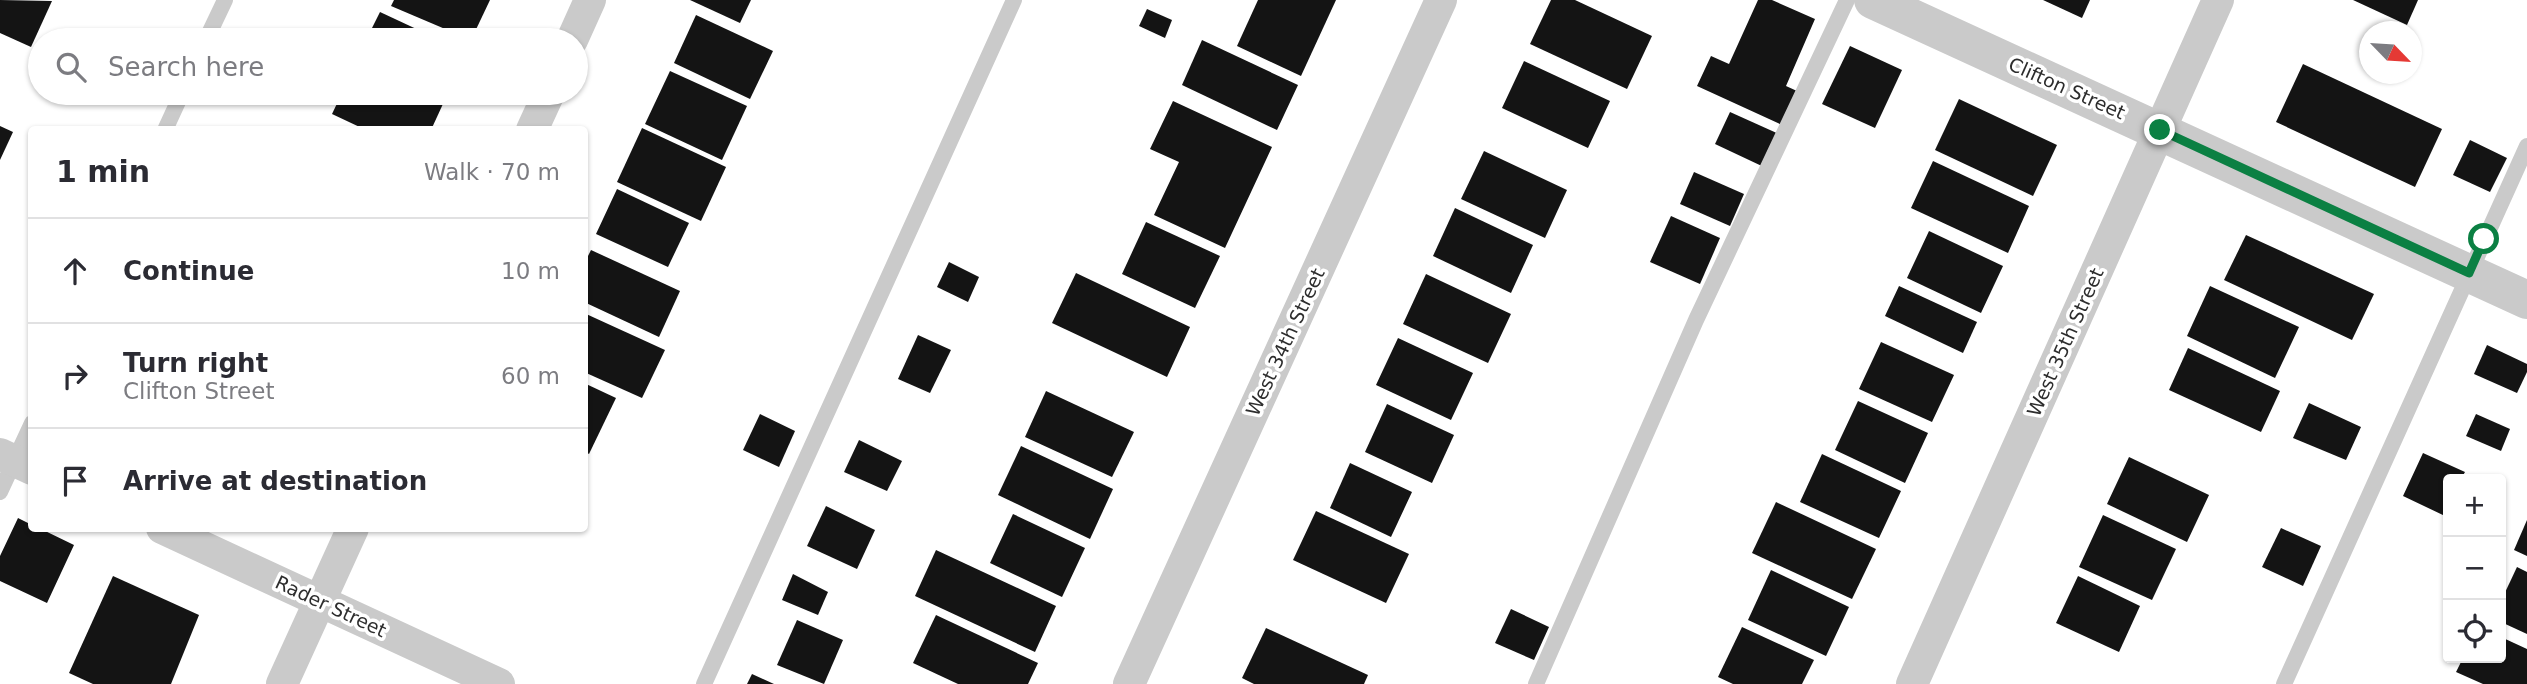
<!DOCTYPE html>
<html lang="en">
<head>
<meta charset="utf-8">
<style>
  :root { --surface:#fff; --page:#f7f7f7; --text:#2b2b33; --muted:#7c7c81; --line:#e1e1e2 }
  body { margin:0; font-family:"DejaVu Sans",sans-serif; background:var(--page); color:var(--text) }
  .controls { position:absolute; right:21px; bottom:21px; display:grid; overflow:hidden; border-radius:7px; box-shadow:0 2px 5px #0004 }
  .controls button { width:63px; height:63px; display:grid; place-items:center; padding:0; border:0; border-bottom:2px solid var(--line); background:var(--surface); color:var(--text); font:35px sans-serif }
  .compass { position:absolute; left:2359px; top:21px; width:63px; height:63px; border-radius:50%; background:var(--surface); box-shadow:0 2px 5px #0004; rotate:115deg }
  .stop { position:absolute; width:21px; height:21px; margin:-16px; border:5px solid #0b8043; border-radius:50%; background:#fff }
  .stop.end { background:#0b8043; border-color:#fff; box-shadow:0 2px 7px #0008 }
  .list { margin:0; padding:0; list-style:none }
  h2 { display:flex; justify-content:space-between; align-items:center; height:91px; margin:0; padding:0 28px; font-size:30px }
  h2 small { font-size:23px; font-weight:400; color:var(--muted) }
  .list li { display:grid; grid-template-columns:46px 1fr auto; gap:21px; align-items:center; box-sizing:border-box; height:105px; padding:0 28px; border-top:2px solid var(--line) }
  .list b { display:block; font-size:26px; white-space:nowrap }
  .list p { margin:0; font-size:23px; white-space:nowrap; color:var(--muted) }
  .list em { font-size:23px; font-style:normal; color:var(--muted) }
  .icon { flex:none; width:38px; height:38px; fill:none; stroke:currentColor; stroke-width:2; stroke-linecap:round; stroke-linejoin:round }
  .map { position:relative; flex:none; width:2527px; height:684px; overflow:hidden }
  .search { position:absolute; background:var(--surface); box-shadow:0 2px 5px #0004; left:28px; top:28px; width:560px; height:77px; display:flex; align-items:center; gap:18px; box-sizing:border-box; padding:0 24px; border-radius:38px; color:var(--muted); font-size:26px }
  .panel { position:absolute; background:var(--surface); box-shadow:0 2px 5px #0004; left:28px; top:126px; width:560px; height:406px; border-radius:7px }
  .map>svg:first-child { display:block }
</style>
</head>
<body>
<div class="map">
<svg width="2527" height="684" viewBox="0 0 2527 684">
  <rect width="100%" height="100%" fill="#fff"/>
  <g fill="#141414">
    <polygon points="0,0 52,1 31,47 0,33"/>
    <polygon points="394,0 490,0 471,40 391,6"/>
    <polygon points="690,0 751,0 740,23"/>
    <polygon points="1258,0 1336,0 1301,76 1237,46"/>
    <polygon points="1551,0 1575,0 1652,36 1627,89 1530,44"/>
    <polygon points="1758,0 1772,0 1815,19 1786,86 1797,91 1782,125 1697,86 1711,56 1729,64"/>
    <polygon points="2043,0 2090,0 2082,18"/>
    <polygon points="2353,0 2418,0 2407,25"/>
    <polygon points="1147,9 1172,20 1165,38 1139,26"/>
    <polygon points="380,12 440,40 366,40"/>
    <polygon points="696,15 773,51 750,99 674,63"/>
    <polygon points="1202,40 1298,85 1277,130 1182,85"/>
    <polygon points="1850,46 1902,70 1875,128 1822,104"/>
    <polygon points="1524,61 1610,101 1588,148 1502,108"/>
    <polygon points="2303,64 2442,129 2415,187 2276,122"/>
    <polygon points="670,71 747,106 722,160 645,124"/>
    <polygon points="342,93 448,93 431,130 366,130 332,114"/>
    <polygon points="1959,99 2057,145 2033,196 1935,150"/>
    <polygon points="1173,101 1272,147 1225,248 1154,215 1179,162 1150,149"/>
    <polygon points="1730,112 1781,135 1766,168 1715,144"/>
    <polygon points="0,126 13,132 0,160"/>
    <polygon points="642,128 726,167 701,221 617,182"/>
    <polygon points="2470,140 2507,158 2490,192 2453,175"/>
    <polygon points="1484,151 1567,190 1545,238 1461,199"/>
    <polygon points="1933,161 2029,206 2008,253 1911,208"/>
    <polygon points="1694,172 1744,194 1730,226 1680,204"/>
    <polygon points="617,189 689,223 668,267 596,234"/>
    <polygon points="1455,208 1533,245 1511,293 1433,256"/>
    <polygon points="1671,216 1720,238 1700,284 1650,262"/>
    <polygon points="1146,222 1220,256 1195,308 1122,274"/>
    <polygon points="1929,231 2003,266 1981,313 1907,278"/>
    <polygon points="2246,235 2374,294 2352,340 2224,280"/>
    <polygon points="591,250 680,291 659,337 584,302 584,264"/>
    <polygon points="949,262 979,277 968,302 937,287"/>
    <polygon points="1076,273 1190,327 1167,377 1052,323"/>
    <polygon points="1426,274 1511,314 1488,363 1403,324"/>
    <polygon points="1899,286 1977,322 1963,353 1885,316"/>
    <polygon points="2210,286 2299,327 2275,378 2187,336"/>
    <polygon points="584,313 665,350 642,398 584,372"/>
    <polygon points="918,335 951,350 930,393 898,379"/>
    <polygon points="1398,338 1473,373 1451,420 1376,385"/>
    <polygon points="1881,342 1954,375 1932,422 1859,389"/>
    <polygon points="2487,345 2527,364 2527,372 2517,393 2474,374"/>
    <polygon points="2188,348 2280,391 2261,432 2169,390"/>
    <polygon points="584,383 616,398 589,454 584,451"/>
    <polygon points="1046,391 1134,432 1112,477 1025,437"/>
    <polygon points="1858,401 1928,433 1905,483 1835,450"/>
    <polygon points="2309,403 2361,427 2346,460 2293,438"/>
    <polygon points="1387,404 1454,435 1432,483 1365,452"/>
    <polygon points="760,414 795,431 779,467 743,450"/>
    <polygon points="2476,414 2510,429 2501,451 2466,436"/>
    <polygon points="859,440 902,461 887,491 844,472"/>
    <polygon points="1021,446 1113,489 1090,539 998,495"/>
    <polygon points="2423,453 2465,472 2461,479 2448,479 2448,508 2445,516 2403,496"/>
    <polygon points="1822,454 1901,491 1879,538 1800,502"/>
    <polygon points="2129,457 2209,495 2187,542 2107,504"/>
    <polygon points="1350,463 1412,492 1391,537 1330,508"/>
    <polygon points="1776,502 1876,549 1852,599 1752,553"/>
    <polygon points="826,506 875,530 857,569 807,546"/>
    <polygon points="1316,511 1409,554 1386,603 1293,560"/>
    <polygon points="1013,514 1085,548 1062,597 990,563"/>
    <polygon points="2103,515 2176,549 2152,600 2079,567"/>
    <polygon points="18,518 32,525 32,528 39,528 74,545 47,603 0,581 0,556"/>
    <polygon points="2527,520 2527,556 2514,550"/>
    <polygon points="2281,528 2321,546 2303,586 2262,567"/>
    <polygon points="936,550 1056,606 1035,652 915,596"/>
    <polygon points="2517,567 2527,572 2527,634 2501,622 2501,601"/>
    <polygon points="1771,570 1849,607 1826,656 1748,620"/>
    <polygon points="793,574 828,592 818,615 782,600"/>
    <polygon points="113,576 199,615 171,684 93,684 69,673"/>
    <polygon points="2078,576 2140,606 2119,652 2056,623"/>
    <polygon points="1511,609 1549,627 1534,660 1495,643"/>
    <polygon points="936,615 1038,663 1028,684 958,684 913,663"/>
    <polygon points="797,620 843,640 824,684 777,665"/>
    <polygon points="1742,627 1814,660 1802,684 1733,684 1718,677"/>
    <polygon points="1266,628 1368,675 1364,684 1254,684 1242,678"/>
    <polygon points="2501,637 2527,649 2527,684 2483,684 2456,672 2463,658 2501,658"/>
    <polygon points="752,674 774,684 747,684"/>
  </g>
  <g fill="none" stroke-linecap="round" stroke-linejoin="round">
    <g stroke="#cacaca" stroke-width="16">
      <polyline points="206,40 225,0"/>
      <polyline points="165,130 182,93"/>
      <polyline points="0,492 32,423"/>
      <polyline points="704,684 1014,0"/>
      <polyline points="1536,684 1696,320 1847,0"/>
      <polyline points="2284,684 2527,146"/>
    </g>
    <g stroke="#cacaca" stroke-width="32">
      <polyline points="572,40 590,0"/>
      <polyline points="532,130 549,93"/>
      <polyline points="0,454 32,469"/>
      <polyline points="162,528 499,684"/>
      <polyline points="282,684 353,528"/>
      <polyline points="1129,684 1441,0"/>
      <polyline points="1912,684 2218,0"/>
    </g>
    <polyline stroke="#cacaca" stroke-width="38" points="1873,0 2527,300"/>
  </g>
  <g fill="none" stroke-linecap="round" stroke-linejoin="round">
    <polyline stroke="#0b8043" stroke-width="9" points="2160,130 2469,273 2484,239"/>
  </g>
  <g text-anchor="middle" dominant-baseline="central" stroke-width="7" stroke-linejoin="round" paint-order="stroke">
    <g font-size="19" fill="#2d2d2d" stroke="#fff">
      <text transform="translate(2067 88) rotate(24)">Clifton Street</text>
      <text transform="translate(1285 342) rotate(-65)">West 34th Street</text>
      <text transform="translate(2065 342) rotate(-66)">West 35th Street</text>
      <text transform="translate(331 606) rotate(25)">Rader Street</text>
    </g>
  </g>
</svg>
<div class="controls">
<button>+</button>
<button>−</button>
<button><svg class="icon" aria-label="locate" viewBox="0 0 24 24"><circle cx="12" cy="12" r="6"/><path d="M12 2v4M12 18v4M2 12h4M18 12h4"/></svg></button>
</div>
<svg class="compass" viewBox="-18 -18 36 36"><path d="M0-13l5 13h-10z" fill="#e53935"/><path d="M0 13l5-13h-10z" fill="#7c7c81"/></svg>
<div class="stop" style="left:2484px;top:239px"></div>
<div class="stop end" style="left:2160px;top:130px"></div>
<div class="search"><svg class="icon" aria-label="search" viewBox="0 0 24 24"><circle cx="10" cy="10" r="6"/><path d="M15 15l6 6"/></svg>Search here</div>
<section class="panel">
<h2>1 min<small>Walk · 70 m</small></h2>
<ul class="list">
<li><svg class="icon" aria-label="ahead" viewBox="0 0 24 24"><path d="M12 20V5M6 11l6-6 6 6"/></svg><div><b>Continue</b></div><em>10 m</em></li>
<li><svg class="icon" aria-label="right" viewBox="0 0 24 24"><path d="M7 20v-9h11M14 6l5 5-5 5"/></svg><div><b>Turn right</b><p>Clifton Street</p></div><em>60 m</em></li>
<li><svg class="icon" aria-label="arrive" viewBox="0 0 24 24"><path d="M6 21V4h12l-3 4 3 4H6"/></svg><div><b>Arrive at destination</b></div></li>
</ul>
</section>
</div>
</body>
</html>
